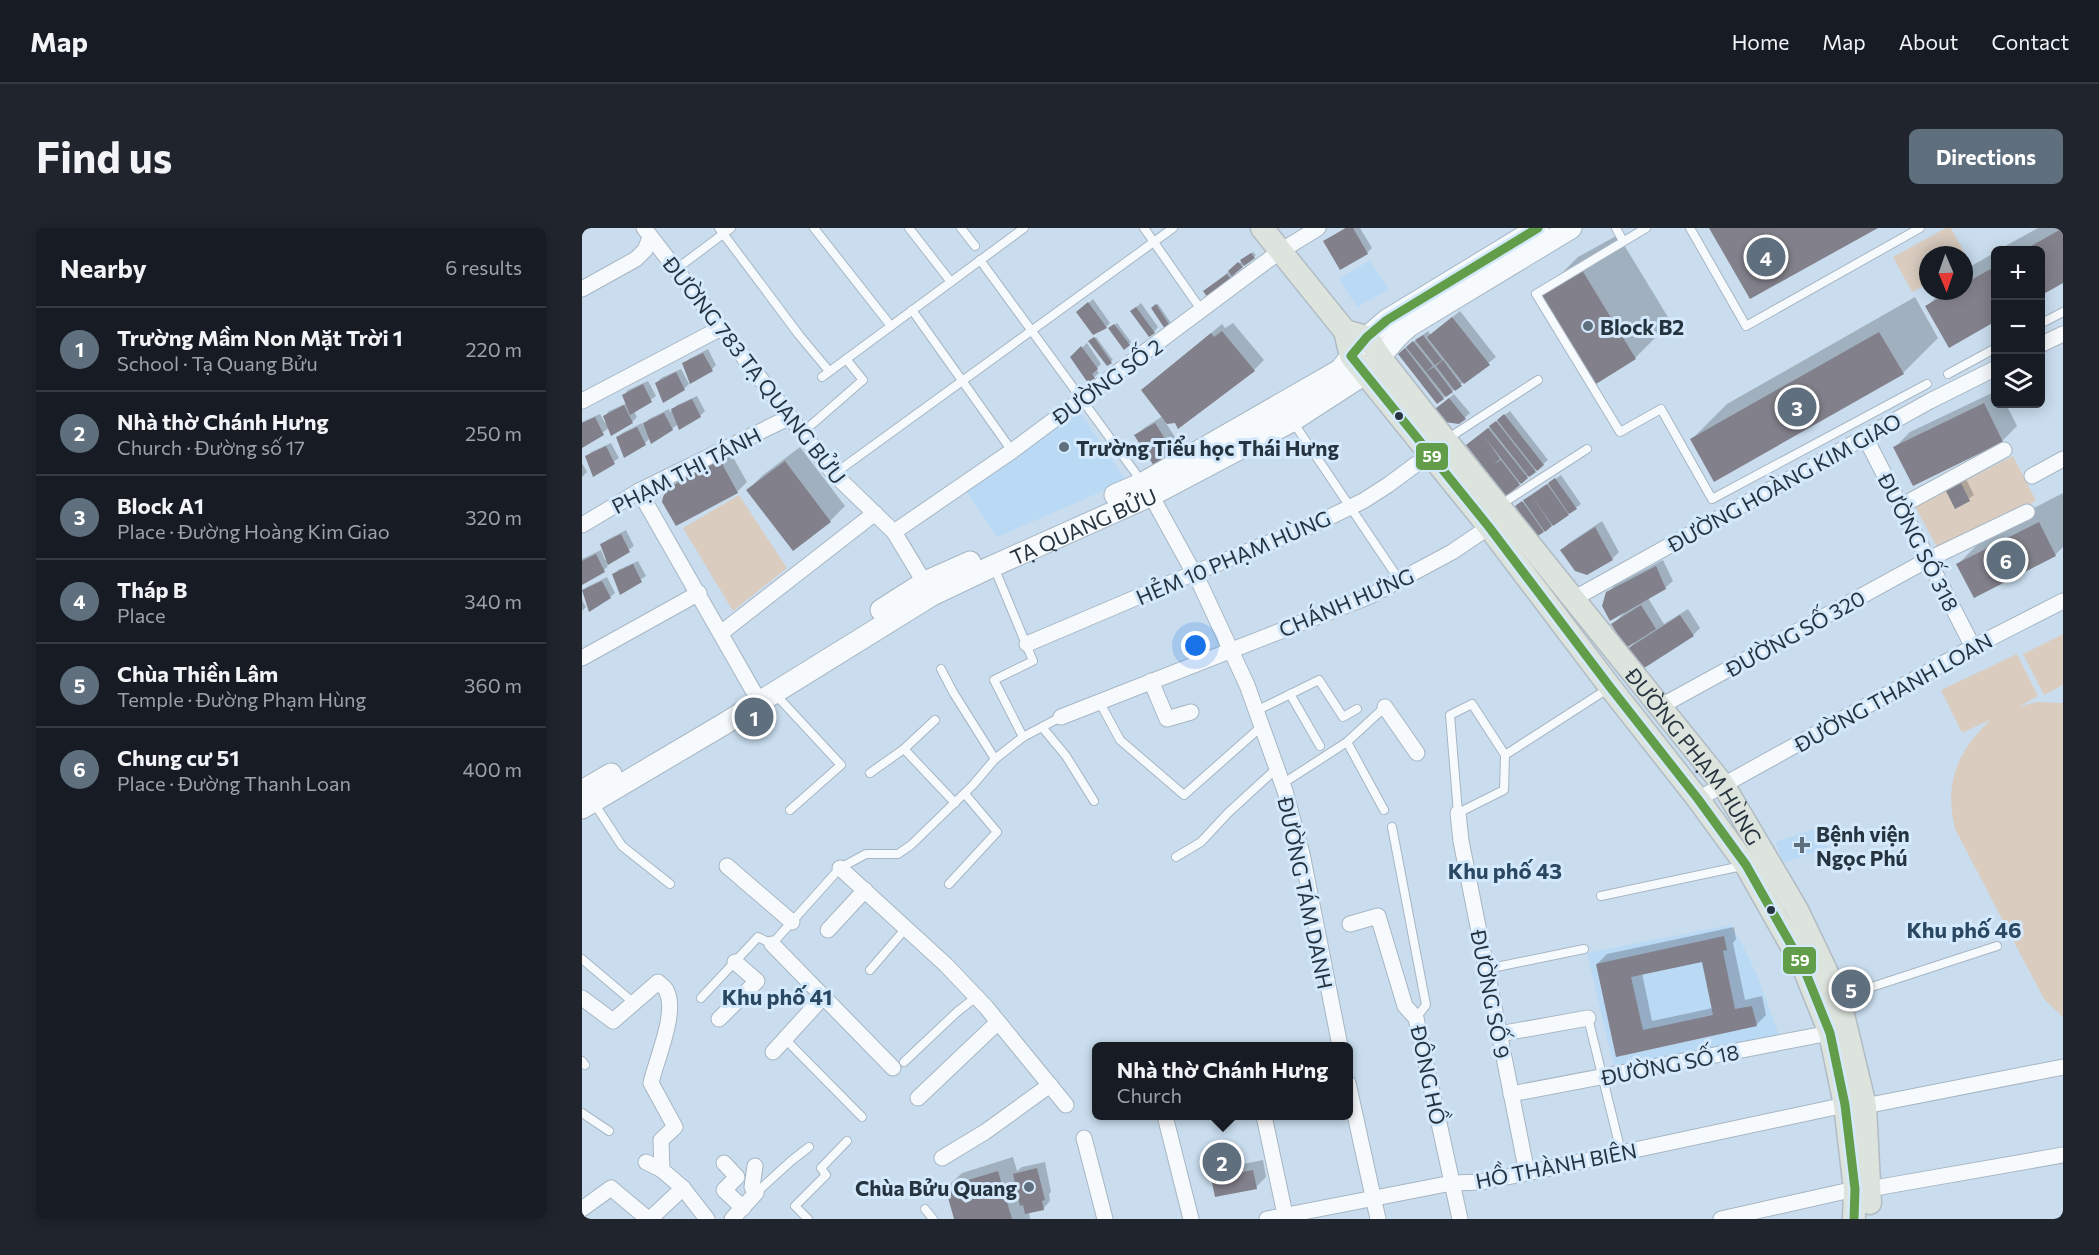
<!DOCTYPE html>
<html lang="en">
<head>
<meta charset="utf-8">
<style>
  :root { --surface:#171b24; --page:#20242c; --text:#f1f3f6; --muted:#9ea1a6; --line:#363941; --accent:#5f6f7d }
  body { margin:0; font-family:Commissioner,sans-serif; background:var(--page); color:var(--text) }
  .controls { position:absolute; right:18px; top:18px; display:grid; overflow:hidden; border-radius:9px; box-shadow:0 3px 15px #0003 }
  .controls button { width:54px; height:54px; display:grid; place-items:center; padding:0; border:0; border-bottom:2px solid var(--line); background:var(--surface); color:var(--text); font:30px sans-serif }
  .compass { position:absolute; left:1337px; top:18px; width:54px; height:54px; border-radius:50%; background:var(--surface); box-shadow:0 3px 15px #0003; rotate:178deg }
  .you { position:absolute; left:614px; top:418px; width:21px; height:21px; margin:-15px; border:4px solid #fff; border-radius:50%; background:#1a73e8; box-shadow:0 0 0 9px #1a73e833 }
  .badge { display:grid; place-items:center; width:39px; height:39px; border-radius:50%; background:var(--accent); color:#fff; font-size:20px; font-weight:700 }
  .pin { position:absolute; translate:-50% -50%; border:3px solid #fff; box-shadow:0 2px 6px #0006 }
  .popup { position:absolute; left:510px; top:814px; width:261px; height:78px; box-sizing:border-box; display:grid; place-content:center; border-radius:9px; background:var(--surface); filter:drop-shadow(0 2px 4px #0005); font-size:20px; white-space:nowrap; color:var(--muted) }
  .popup b { font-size:22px; color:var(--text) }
  .popup::after { content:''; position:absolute; left:50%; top:100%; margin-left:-12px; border:12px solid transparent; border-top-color:var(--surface) }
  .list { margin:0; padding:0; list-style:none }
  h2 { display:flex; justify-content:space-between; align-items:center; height:78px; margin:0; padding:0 24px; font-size:26px }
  h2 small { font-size:20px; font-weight:400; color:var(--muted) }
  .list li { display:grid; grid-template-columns:39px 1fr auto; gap:18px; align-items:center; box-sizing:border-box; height:84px; padding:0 24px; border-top:2px solid var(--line) }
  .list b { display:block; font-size:22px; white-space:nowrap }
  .list p { margin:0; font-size:20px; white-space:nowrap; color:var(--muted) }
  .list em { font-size:20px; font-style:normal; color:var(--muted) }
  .icon { flex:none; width:33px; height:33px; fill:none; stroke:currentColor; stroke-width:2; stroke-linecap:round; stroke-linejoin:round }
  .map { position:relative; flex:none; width:1481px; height:991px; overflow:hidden; border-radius:9px }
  header { display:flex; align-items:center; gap:36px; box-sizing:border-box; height:84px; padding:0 30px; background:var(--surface); border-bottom:2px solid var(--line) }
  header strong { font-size:28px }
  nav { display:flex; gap:33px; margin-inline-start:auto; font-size:21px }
  .intro { display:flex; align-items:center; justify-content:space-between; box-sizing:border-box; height:144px; padding:0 36px }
  h1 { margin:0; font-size:42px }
  .button { padding:15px 27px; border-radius:9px; background:var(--accent); color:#fff; font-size:21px; font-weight:700 }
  main { display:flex; gap:36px; padding:0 36px }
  aside { flex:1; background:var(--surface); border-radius:9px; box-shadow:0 3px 15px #0003 }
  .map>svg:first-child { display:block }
</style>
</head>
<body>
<header>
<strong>Map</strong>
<nav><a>Home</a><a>Map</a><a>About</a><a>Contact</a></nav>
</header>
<div class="intro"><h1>Find us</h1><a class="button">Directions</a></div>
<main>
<aside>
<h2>Nearby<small>6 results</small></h2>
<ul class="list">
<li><span class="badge">1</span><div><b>Trường Mầm Non Mặt Trời 1</b><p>School · Tạ Quang Bửu</p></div><em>220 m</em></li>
<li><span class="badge">2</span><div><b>Nhà thờ Chánh Hưng</b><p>Church · Đường số 17</p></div><em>250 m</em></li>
<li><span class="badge">3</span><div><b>Block A1</b><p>Place · Đường Hoàng Kim Giao</p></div><em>320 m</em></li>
<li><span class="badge">4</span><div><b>Tháp B</b><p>Place</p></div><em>340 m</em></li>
<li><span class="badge">5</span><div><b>Chùa Thiền Lâm</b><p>Temple · Đường Phạm Hùng</p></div><em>360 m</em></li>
<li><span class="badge">6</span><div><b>Chung cư 51</b><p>Place · Đường Thanh Loan</p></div><em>400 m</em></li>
</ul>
</aside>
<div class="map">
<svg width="1481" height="991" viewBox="0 0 1481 991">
  <rect width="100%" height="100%" fill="#c9ddee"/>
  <g fill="#b9d9f5">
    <polygon points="787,33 807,61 775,79 757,51"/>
    <polygon points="498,184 544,253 415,309 381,258"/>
    <polygon points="1238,599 1245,620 1201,635 1194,614"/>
    <polygon points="1148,697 1162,720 1175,747 1198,810 1033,843 1005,725"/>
  </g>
  <g fill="#dacdc0">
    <polygon points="1364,0 1369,0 1387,33 1382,36 1382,27 1346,27 1346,56 1330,64 1311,29"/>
    <polygon points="1431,228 1454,273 1357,323 1333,278"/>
    <polygon points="157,267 205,340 151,383 101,300"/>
    <polygon points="1481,406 1481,457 1462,467 1441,426"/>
    <path d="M1435 426 1456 468 1438 478 1455 474 1481 475V789L1462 771 1373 601C1362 555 1375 524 1408 492L1380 505 1359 462Z"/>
  </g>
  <g fill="#0003" fill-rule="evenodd">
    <polygon points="763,0 778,0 790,20 785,25 742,14"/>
    <polygon points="1456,0 1481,0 1481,54 1458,22 1416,22"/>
    <polygon points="1036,7 1089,94 1053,130 960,65 996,29"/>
    <polygon points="671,24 674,27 652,44 654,47 649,52 623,63"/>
    <polygon points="1414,24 1414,92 1345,78 1360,63 1382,63 1382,42"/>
    <polygon points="1333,69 1356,110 1321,145 1109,212 1145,176"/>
    <polygon points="511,71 528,95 524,99 501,80"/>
    <polygon points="559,75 576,99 572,104 550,83"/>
    <polygon points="576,76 589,95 587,97 572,78"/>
    <polygon points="878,83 914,129 856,174 822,121 846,103 849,107"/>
    <polygon points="535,95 549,114 542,120 528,100"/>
    <polygon points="651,95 682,132 672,142 597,198 594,193 584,195 598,217 591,224 554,207 562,200 581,188 571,153 640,96 643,100"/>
    <polygon points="514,109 531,132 525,136 508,114"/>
    <polygon points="505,115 519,136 514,141 517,145 512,149 490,129"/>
    <polygon points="126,121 134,137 130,141 102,136 107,131"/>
    <polygon points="99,141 107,156 102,161 74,155 79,150"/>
    <polygon points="66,153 74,168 52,183 55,189 50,194 29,206 27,200 1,218 0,194 18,186 23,195 25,195 23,188 27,183 45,175 42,167 46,162"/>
    <polygon points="1414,163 1414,176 1424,176 1435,198 1420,213 1313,219 1328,204"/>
    <polygon points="872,166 888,185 877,195 860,176"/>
    <polygon points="115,168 123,183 118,188 96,196 90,201 68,210 63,215 35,210 40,205 60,195 61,197 67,191 87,181 88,184 95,177"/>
    <polygon points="928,183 966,232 924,266 890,213"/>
    <polygon points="29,215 37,230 12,247 5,229 9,224"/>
    <polygon points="218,219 263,278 248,293 211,321 166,262 181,247"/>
    <polygon points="148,224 165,254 155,264 87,261 97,251"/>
    <polygon points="0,235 5,244 0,249"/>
    <polygon points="979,247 999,276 955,307 935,278"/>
    <polygon points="1384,251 1392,267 1374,279 1365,263"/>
    <polygon points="1481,265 1481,319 1473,327 1376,336 1411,301"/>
    <polygon points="1020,293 1037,324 1030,331 980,322 987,315"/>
    <polygon points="44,302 52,318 25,336 26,338 22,342 0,352 0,331 19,322 23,332 25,331 20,317 25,312"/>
    <polygon points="1081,332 1091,353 1083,360 1066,370 1082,396 1106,381 1118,400 1111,407 1044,423 1053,414 1031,396 1043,384 1026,365 1033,357"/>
    <polygon points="56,333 64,348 39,365 32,347 36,342"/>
    <polygon points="25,349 33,365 28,369 1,363 5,359"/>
    <polygon points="0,372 4,379 0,383"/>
    <path d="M1152 699 1154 711 1151 715 1163 772 1180 768 1184 787 1174 797 1035 827 1015 736 1025 726ZM1121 732 1131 780 1070 793 1060 745Z"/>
    <polygon points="431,929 435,943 440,939 463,934 469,964 467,966 468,973 461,981 447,984 448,991 385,991 365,959 380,945"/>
    <polygon points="681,932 684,949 674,959 631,950 641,940"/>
  </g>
  <g fill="#82808a" fill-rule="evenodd">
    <polygon points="764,0 771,0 786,26 758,42 741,13"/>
    <polygon points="1127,0 1296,0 1168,71"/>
    <polygon points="1481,0 1481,55 1458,68 1458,22 1442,22"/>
    <polygon points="669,25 673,30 662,38 658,32"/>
    <polygon points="656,34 661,39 650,48 646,43"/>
    <polygon points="1414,38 1414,93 1367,120 1343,78 1370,63 1382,63 1382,56"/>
    <polygon points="1000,42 1054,131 1014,156 958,64"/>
    <polygon points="645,46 650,53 626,70 621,63"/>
    <polygon points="506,74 525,100 511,107 494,84"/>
    <polygon points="574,76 588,98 583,101 569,80"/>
    <polygon points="554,79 573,105 567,109 548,83"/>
    <polygon points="870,89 908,137 882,156 845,109"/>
    <polygon points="532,96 548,117 542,122 526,100"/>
    <polygon points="640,103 673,143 596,201 593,195 585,196 559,162 629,105 632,109"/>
    <polygon points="1297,104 1322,146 1132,254 1108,211"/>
    <polygon points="841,107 860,132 853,137 833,112"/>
    <polygon points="512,109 530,135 525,138 506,113"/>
    <polygon points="831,113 851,138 844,144 824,119"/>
    <polygon points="499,118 516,141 510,146 513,150 506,155 488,129"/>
    <polygon points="823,120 862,171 855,176 816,126"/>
    <polygon points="121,125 131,143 108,156 100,135"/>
    <polygon points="861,132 880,158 873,163 854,138"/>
    <polygon points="852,139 871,164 864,169 844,144"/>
    <polygon points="94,144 103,162 81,175 73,155"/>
    <polygon points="61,156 70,174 48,187 40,167"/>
    <polygon points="867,170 884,191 877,196 863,194 853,181"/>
    <polygon points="110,171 119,189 97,202 89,181"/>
    <polygon points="1402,175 1421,214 1331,258 1311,219"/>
    <polygon points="42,177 51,195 29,208 21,188"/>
    <polygon points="82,185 91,202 69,216 61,195"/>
    <polygon points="922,186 962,237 955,243 915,192"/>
    <polygon points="13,189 22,207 0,220 0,195"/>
    <polygon points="914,193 954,244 947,249 907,198"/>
    <polygon points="573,195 592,225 572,238 552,207"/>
    <polygon points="55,199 64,217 42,230 34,209"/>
    <polygon points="906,200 946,250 939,256 902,208 918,231 912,236 919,232 938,257 924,268 884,217"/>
    <polygon points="24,218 33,236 11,249 3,228"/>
    <polygon points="138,232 156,265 94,298 80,274 81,269 86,260"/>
    <polygon points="203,233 249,294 211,323 164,262"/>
    <polygon points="973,250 995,281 987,286 966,255"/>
    <polygon points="1379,255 1388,273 1373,281 1364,263"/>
    <polygon points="965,256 987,287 971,298 949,267"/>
    <polygon points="949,267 970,298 963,304 941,272"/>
    <polygon points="940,273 962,304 954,309 933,278"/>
    <polygon points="1457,294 1474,328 1392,370 1374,336"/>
    <polygon points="1013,299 1031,332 1005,347 993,343 978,322"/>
    <polygon points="39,306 48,324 26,337 18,316"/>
    <polygon points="14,326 23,344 0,357 0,333"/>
    <polygon points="51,336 60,354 38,367 30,346"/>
    <polygon points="1074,338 1084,361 1028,393 1020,378 1024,364"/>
    <polygon points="20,353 29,370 7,384 0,362"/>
    <polygon points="1059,377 1074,401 1044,420 1029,396"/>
    <polygon points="1098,387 1112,408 1056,444 1042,423"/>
    <path d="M1142 708 1145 722 1141 723 1153 781 1170 778 1175 798 1034 829 1014 736ZM1120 734 1131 787 1061 802 1049 749Z"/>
    <polygon points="455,940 463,972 460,973 462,982 443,986 441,977 438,978 431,946"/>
    <polygon points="671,942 675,961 633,969 629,950"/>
    <polygon points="416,943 430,991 372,991 363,959"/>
  </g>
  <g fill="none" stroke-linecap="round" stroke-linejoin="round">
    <g stroke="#a7b6c4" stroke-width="10">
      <g id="service">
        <polyline points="137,0 217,107 247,143"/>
        <polyline points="232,0 309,98"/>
        <polyline points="327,0 369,54"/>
        <polyline points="379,0 393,18"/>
        <polyline points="562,0 620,83"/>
        <polyline points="1034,0 1041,13"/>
        <polyline points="1064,0 954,66 1038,204 1079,181 1130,271 1345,156"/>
        <polyline points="1108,0 1164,98 1338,0"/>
        <polyline points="398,32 560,254"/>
        <polyline points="93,42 149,0"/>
        <polyline points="330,82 430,223"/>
        <polyline points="1458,96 1481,84"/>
        <polyline points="1366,146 1414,120"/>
        <polyline points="240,149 442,0"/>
        <polyline points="711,194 818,353"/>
        <polyline points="220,205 281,152 264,131"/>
        <polyline points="865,211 956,152"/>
        <polyline points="252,246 591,0"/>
        <polyline points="918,277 1005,221"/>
        <polyline points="412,339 451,433 412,452 441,509"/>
        <polyline points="359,441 371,464 413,531"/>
        <polyline points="708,466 738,518"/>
        <polyline points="194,467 259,537 208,582"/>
        <polyline points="517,473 538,512 602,567 680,498"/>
        <polyline points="674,483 737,452 761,489 775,481"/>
        <polyline points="460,499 484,528 512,573"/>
        <polyline points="765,514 802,582"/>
        <polyline points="322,521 373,575"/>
        <polyline points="923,527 890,476 868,487 876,585 922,562 923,527 1027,460"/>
        <polyline points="288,545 322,521 353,492"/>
        <polyline points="700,556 765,514 803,479"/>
        <polyline points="12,575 40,618 88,656"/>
        <polyline points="810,599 844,777 834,790"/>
        <polyline points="594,629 619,614 646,585 695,540"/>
        <polyline points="367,656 415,604 383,566"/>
        <polyline points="1019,668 1160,638"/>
        <polyline points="0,731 52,775"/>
        <polyline points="905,741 1002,721"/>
        <polyline points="288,742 324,700"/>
        <polyline points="1259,769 1415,718"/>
        <polyline points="119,770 176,709 190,716 258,640 284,626 316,626 329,617 391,557 413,531 441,509 479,489"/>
        <polyline points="1006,790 1039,924"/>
        <polyline points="203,811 280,889"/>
        <polyline points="0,833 3,837"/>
        <polyline points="322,834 375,784 394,769"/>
        <polyline points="0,885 27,903"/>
        <polyline points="174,965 209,933 227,919"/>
        <polyline points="343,981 351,991"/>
        <polyline points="226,991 213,978 244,947 239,940 265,913"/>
      </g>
    </g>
    <g stroke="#a7b6c4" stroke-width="17">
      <g id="minor">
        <polyline points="62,0 252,246 312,304 347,362"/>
        <polyline points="0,61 54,31 63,22 68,10"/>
        <polyline points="1458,117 1481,106"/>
        <polyline points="0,173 139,100"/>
        <polyline points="1283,209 1391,419"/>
        <polyline points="1450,248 1481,231"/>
        <polyline points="565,260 619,358 665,457 703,563 720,626 758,818"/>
        <polyline points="57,263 177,473"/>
        <polyline points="1319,278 1422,222"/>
        <polyline points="0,297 57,263 208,189"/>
        <polyline points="312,304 430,223 697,24 736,0"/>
        <polyline points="993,370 1348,173 1414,140"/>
        <polyline points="139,405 293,285"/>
        <polyline points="445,416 612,345 731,297 781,273 806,257 848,226"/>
        <polyline points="0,430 117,365"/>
        <polyline points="569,453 585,491 609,484"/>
        <polyline points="1079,478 1347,331 1445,284"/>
        <polyline points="803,479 835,525"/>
        <polyline points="479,489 788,368 870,324 907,299"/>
        <polyline points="1116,571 1391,419 1481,373"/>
        <polyline points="876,585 879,613 945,945"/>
        <polyline points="145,638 210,694"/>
        <polyline points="258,640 364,737 404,779 484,877"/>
        <polyline points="768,696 796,688 823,778 834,790 878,991"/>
        <polyline points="246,702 283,662"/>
        <polyline points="190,716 311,840"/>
        <path d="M0 770 31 793 76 754C79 757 84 760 85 764 95 786 74 832 69 855L93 899 79 912 80 942 101 960 125 991"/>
        <polyline points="137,791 175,753 153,734"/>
        <polyline points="917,806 1006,790"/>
        <polyline points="191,824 242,768"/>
        <polyline points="766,855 796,991"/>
        <polyline points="929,866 1248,805"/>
        <polyline points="336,870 416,794"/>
        <polyline points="1283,878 1481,839"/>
        <polyline points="583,888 609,991"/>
        <polyline points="682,888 704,991"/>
        <polyline points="502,910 523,991"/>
        <polyline points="360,930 403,904 468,857"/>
        <polyline points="64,934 80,942"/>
        <polyline points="142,935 155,949 142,962 161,980"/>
        <polyline points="1287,961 1481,927"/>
        <polyline points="0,981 29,960 66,991"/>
        <polyline points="68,991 101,960"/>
        <polyline points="150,991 174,965 170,959 173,938"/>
        <polyline points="685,991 870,955 900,954 945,945 1263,877"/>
        <polyline points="1139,991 1273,961"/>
      </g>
    </g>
    <g stroke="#a7b6c4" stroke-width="23">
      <g id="secondary">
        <polyline points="533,267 561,255 758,142 785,109 805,92 956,0"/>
        <polyline points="299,382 343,354 388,334"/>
        <polyline points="0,563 29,546"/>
        <path id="s1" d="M0 580 142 496 350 367 411 338 570 267 710 193 784 145 816 108 827 98 989 0"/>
      </g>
    </g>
    <g stroke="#b1bbc4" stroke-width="25">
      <g id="primary">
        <polyline points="680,0 763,103 769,128 907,299 1028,459 1116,571 1164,637 1221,738 1248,805 1263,877 1273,961 1272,991"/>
        <path id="s2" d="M763 103 785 109 798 129 845 189 1142 558 1215 682 1257 770 1283 878 1288 975"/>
      </g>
    </g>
    <use href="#service" stroke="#f7fafc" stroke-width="8"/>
    <use href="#minor" stroke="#f7fafc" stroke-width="15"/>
    <use href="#secondary" stroke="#f7fafc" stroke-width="21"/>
    <use href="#primary" stroke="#dde3dd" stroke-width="22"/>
    <g stroke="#d4e9fc" stroke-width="14">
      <polyline id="bus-1" points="956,0 805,92 785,109 769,128 907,299 1028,459 1116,571 1164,637 1221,738 1248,805 1263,877 1273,961 1272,991"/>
    </g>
    <use href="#bus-1" stroke="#629d4a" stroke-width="9"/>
  </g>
  <g fill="#5f6f7d" stroke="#d4e9fc" stroke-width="2">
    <circle cx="1006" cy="98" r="6"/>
    <circle cx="482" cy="219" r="6"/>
    <path d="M1217 608h6v6h6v6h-6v6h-6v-6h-6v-6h6z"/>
    <circle cx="447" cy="959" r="6"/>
  </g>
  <g fill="#263440" stroke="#d4e9fc" stroke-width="2">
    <circle cx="817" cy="188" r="5"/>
    <circle cx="1189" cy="682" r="5"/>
  </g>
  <g text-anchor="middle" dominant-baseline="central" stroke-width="6" stroke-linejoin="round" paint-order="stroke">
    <g font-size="21" font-weight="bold" fill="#263440" stroke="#d4e9fc" text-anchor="start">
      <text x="1018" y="98">Block B2</text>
      <text x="494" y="219">Trường Tiểu học Thái Hưng</text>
      <text x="1234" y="605">Bệnh viện<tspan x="1234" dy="24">Ngọc Phú</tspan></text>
      <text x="435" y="959" text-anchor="end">Chùa Bửu Quang</text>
    </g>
    <g font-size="21" fill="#263440" stroke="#d4e9fc">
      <text transform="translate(173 142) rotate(52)">ĐƯỜNG 783 TẠ QUANG BỬU</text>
      <text transform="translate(525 153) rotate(-36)">ĐƯỜNG SỐ 2</text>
      <text transform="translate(104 242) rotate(-27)">PHẠM THỊ TÁNH</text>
      <text transform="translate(1202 254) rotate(-29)">ĐƯỜNG HOÀNG KIM GIAO</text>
      <text stroke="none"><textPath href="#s1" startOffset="576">TẠ QUANG BỬU</textPath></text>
      <text transform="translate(1337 314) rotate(63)">ĐƯỜNG SỐ 318</text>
      <text transform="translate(651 329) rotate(-23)">HẺM 10 PHẠM HÙNG</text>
      <text transform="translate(764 374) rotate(-23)">CHÁNH HƯNG</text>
      <text transform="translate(1213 405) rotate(-29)">ĐƯỜNG SỐ 320</text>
      <text transform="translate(1311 464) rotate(-29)">ĐƯỜNG THANH LOAN</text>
      <text stroke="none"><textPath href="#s2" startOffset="555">ĐƯỜNG PHẠM HÙNG</textPath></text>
      <text transform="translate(724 665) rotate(78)">ĐƯỜNG TÁM DANH</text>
      <text transform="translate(909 766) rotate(79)">ĐƯỜNG SỐ 9</text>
      <text transform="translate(1088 836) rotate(-11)">ĐƯỜNG SỐ 18</text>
      <text transform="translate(847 847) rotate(78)">ĐÔNG HỒ</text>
      <text transform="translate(974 937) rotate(-11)">HỒ THÀNH BIÊN</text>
    </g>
    <g font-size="22" font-weight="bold" fill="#2a4862" stroke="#d4e9fc">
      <text x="923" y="642">Khu phố 43</text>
      <text x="1382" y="701">Khu phố 46</text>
      <text x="195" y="768">Khu phố 41</text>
    </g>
  </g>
  <g stroke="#d4e9fc" stroke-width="2">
    <rect x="833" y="214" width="34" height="29" rx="6" fill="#629d4a"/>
    <rect x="1200" y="718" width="35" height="29" rx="6" fill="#629d4a"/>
  </g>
  <g font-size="16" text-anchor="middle" font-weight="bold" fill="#fff">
    <text x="850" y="234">59</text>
    <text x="1218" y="738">59</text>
  </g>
</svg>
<div class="controls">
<button>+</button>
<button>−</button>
<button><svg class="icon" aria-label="layers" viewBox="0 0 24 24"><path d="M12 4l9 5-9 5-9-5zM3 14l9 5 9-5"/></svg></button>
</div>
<svg class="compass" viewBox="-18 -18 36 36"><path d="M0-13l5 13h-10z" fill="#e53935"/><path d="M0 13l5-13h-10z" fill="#9ea1a6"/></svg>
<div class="you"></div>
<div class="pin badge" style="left:172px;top:489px">1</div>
<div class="pin badge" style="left:640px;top:934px">2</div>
<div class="popup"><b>Nhà thờ Chánh Hưng</b>Church</div>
<div class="pin badge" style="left:1215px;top:179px">3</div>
<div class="pin badge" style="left:1184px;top:29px">4</div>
<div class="pin badge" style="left:1269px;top:761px">5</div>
<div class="pin badge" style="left:1424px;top:332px">6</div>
</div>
</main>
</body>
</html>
